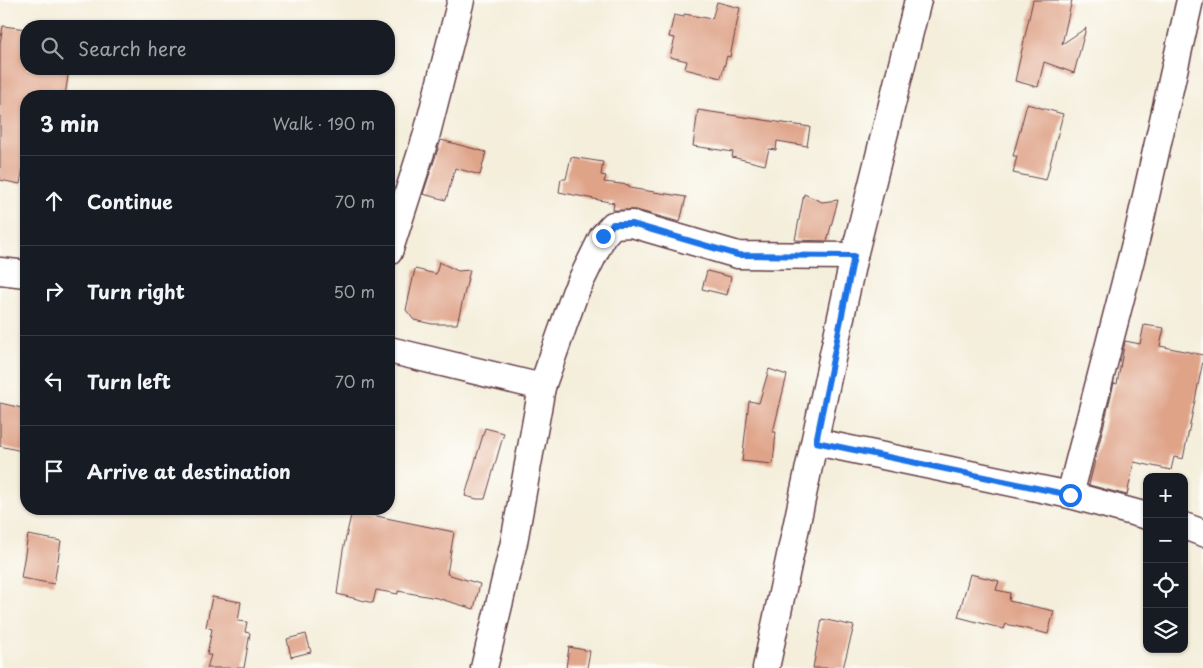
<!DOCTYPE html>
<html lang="en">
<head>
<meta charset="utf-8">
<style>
  :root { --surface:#171b24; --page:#242831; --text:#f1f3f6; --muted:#9ea1a6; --line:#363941 }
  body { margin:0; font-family:"Playpen Sans",sans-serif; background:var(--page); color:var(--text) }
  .controls { position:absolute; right:15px; bottom:15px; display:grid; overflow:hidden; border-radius:10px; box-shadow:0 1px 4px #0004 }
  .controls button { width:45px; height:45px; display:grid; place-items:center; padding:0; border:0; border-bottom:1px solid var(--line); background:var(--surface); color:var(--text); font:25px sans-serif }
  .stop { position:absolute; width:15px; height:15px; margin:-11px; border:4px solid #1a73e8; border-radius:50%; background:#fff }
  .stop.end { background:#1a73e8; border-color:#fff; box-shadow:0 1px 5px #0008 }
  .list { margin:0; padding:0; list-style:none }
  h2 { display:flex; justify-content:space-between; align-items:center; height:65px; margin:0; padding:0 20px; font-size:21px }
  h2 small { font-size:16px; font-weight:400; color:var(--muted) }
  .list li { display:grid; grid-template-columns:32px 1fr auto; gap:15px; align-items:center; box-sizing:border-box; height:90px; padding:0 20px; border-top:1px solid var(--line) }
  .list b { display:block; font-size:19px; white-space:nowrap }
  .list em { font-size:16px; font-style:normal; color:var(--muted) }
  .icon { flex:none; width:28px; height:28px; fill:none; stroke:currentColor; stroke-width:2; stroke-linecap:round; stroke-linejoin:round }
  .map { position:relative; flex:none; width:1203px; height:668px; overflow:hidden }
  .search { position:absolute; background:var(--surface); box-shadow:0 1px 4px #0004; left:20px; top:20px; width:375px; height:55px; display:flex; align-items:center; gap:12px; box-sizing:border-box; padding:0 18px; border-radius:20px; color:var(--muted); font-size:19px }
  .panel { position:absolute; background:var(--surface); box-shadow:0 1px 4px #0004; left:20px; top:90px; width:375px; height:425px; border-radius:20px }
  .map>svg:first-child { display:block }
</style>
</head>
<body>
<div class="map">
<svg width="1203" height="668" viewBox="0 0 1203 668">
  <rect width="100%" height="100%" fill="#fdfcf7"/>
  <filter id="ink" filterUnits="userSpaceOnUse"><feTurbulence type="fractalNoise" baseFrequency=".02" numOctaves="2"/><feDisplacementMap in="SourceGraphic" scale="10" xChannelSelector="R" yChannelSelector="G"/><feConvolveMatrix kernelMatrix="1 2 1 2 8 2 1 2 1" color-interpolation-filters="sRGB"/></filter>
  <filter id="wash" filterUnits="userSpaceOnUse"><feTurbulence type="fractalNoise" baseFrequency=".0096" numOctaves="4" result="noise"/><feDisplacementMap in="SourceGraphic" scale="20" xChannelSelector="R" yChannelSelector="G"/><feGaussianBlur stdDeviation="1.12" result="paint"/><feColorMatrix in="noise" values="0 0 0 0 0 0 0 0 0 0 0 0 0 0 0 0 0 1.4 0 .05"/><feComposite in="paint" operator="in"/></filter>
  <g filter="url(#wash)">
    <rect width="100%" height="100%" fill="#f4eedb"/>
    <g id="blocks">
      <g fill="#dfa388">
        <polygon points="1033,0 1072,0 1062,44 1086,28 1074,73 1044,62 1038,87 1015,81"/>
        <polygon points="717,2 740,8 730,57 727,56 721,78 685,69 687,61 670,57 675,38 669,37 674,15 684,17 684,14 712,19"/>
        <polygon points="3,26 26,29 26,69 69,69 65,96 26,96 26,149 20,184 0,180 0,43"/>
        <polygon points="1027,104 1063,114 1046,180 1013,173 1017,156 1013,156"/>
        <polygon points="698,110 810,127 807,146 777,141 776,150 769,149 765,165 732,157 733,152 693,146"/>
        <polygon points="441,140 486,152 480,175 455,168 446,200 423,194"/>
        <polygon points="571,157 603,162 601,175 606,176 604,182 629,185 629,188 686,197 680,222 636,210 613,210 614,203 559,192 561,179 566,179"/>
        <polygon points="804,194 822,202 838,200 827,241 795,240"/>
        <polygon points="439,262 458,271 470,270 457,324 432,324 414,320 406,310 415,269 436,274"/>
        <polygon points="707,271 731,277 727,295 702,289"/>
        <polygon points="1144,325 1164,328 1160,346 1203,355 1203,361 1183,459 1174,457 1171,470 1134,462 1127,495 1089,485 1114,383 1117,384 1125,341 1140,344"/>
        <polygon points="769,369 787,375 773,432 776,432 773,464 742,461 749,401 759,403"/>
        <polygon points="0,403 26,409 26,452 0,446"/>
        <polygon points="485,428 504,433 485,499 477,499 465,496"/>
        <polygon points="352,511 454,532 447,574 480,584 474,609 437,598 398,591 398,594 376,590 373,603 337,594 343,550"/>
        <polygon points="28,535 61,541 54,584 21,578"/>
        <polygon points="970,574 999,581 996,590 1010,593 1009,601 1054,611 1048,634 1006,624 1004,629 958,617"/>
        <polygon points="212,597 241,602 238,621 247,622 245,632 250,633 244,668 207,668 211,655 207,655 212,629 206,627"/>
        <polygon points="822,619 854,626 843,668 813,668"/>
        <polygon points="306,634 311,652 291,657 287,639"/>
        <polygon points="569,647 590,651 587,668 566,668"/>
      </g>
    </g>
  </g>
  <g filter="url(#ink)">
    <use href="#blocks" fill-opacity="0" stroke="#643e45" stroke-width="1"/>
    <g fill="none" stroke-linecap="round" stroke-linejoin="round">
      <g stroke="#643e45" stroke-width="29">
        <g id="minor">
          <polyline points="389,252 426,137 461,0"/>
          <polyline points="0,271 26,274"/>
          <polyline points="389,350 542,387"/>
          <polyline points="816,442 1070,495 1147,516"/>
          <polyline points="1070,495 1137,236 1190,0"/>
          <polyline points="1184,526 1203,533"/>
          <polyline points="484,668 514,542 542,387 575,293 603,236 613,225 632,224 738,255 854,256"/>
          <polyline points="766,668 854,256 918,0"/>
        </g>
      </g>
      <use href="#minor" stroke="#fff" stroke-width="26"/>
    </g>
  </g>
  <g fill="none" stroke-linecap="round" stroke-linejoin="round" filter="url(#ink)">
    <polyline stroke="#1a73e8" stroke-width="6" points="603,236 613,224 632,224 738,255 854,256 816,442 1070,495"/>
  </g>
</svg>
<div class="controls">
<button>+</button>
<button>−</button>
<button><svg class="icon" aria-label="locate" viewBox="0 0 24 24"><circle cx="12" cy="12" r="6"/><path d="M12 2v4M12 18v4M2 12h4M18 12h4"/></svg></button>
<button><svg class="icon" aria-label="layers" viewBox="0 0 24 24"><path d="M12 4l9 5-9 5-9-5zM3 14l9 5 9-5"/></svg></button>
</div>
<div class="stop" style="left:1070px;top:495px"></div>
<div class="stop end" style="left:603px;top:236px"></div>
<div class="search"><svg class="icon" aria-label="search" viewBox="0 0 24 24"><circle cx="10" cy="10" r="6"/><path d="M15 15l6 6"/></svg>Search here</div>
<section class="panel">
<h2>3 min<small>Walk · 190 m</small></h2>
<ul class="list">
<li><svg class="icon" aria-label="ahead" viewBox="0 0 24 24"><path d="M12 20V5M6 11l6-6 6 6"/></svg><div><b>Continue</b></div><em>70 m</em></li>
<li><svg class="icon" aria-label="right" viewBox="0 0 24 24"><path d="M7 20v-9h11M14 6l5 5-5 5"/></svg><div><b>Turn right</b></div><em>50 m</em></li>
<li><svg class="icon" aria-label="left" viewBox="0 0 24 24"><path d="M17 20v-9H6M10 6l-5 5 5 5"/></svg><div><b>Turn left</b></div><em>70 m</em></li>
<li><svg class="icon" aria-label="arrive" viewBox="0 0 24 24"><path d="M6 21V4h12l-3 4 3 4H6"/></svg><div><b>Arrive at destination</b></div></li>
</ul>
</section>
</div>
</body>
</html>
